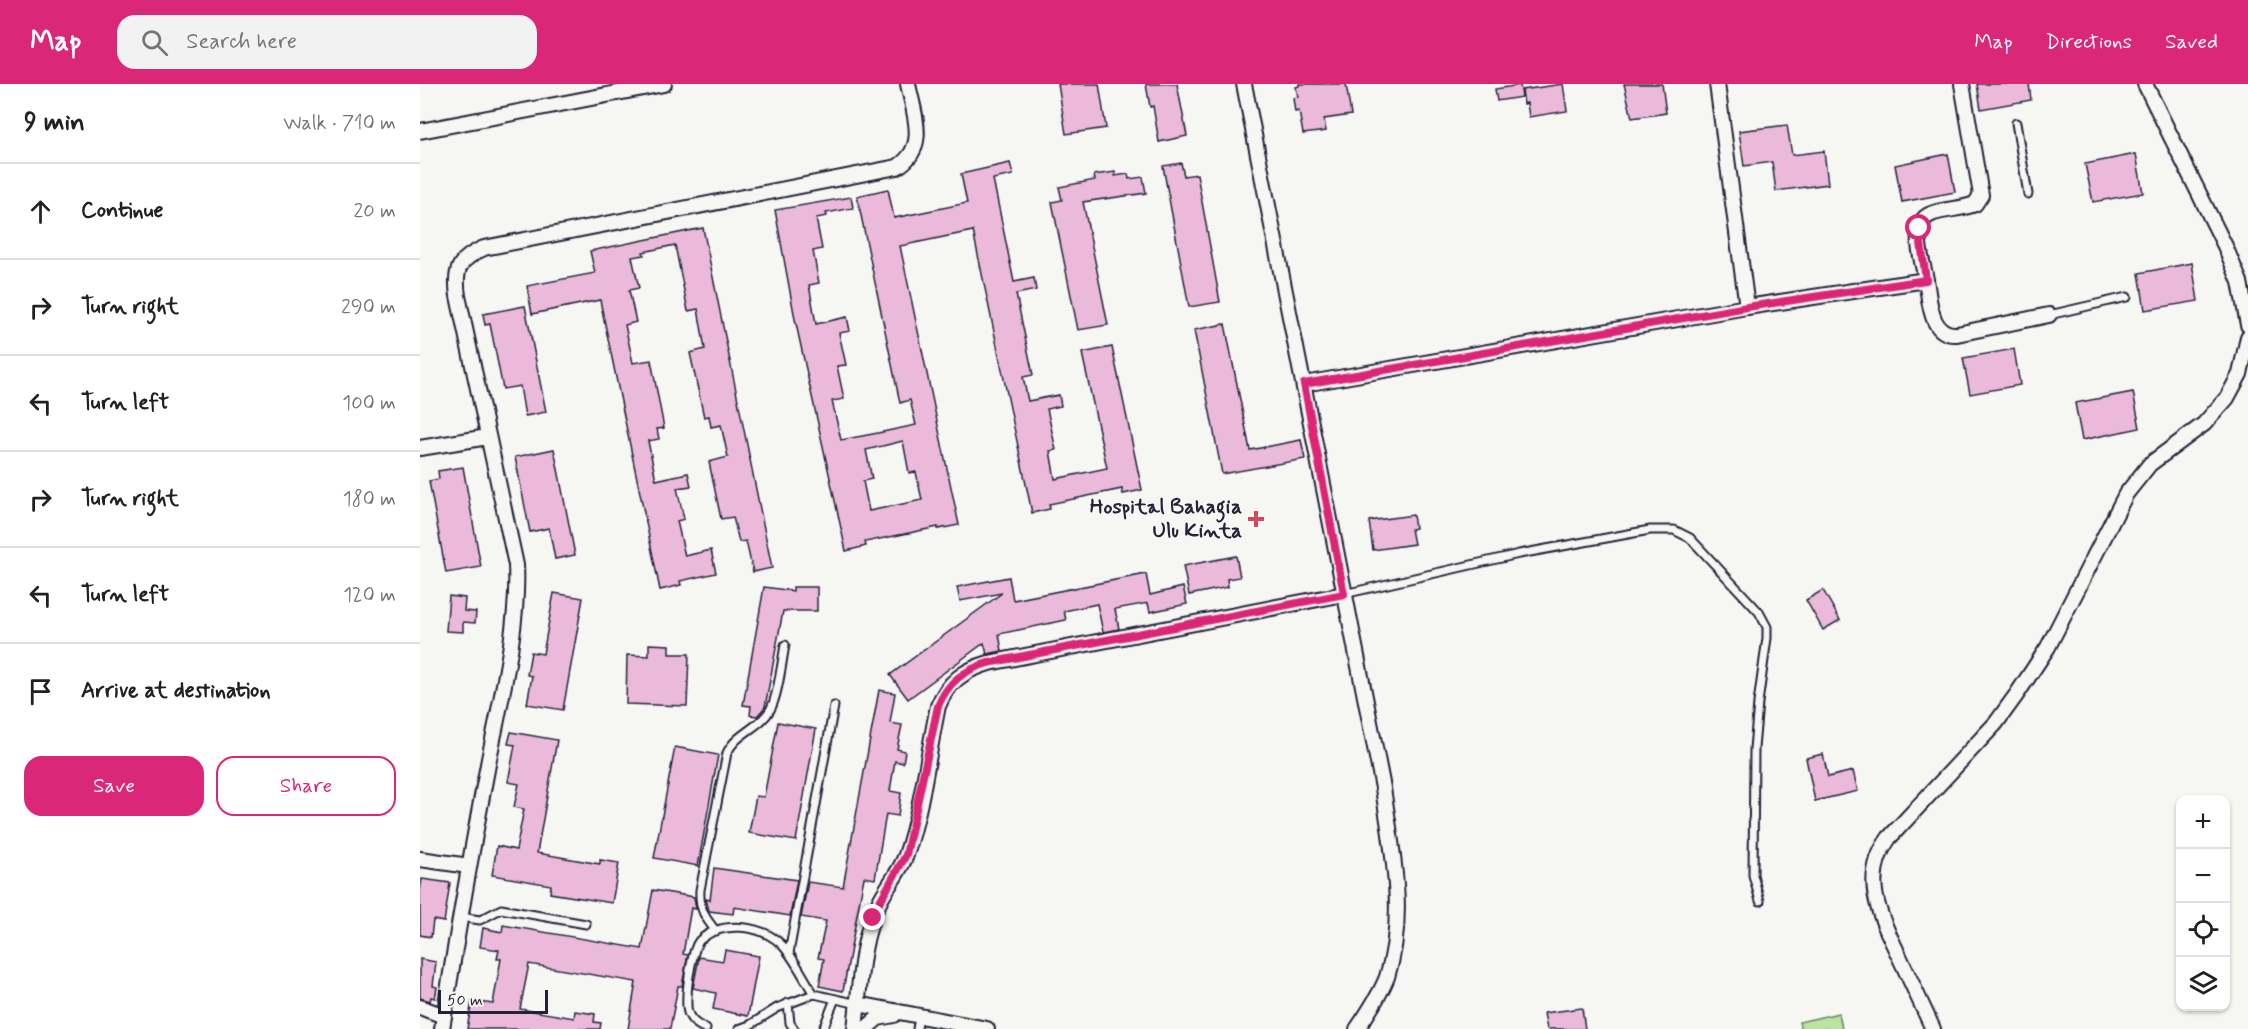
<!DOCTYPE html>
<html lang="en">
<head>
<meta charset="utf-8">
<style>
  :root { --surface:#fff; --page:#f2f2f2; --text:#202124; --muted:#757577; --line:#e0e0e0; --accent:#db2777 }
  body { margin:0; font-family:Mynerve,sans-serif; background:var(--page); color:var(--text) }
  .controls { position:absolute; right:18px; bottom:18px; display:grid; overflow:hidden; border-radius:12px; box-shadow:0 2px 4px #0004 }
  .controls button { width:54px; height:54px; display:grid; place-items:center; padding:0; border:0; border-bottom:2px solid var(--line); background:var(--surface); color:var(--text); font:30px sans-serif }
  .scale { position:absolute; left:18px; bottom:15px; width:110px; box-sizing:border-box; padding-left:6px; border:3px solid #22223b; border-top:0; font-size:16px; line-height:21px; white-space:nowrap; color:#22223b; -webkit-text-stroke:4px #f6f6f2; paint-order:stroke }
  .stop { position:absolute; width:18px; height:18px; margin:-14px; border:4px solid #db2777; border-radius:50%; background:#fff }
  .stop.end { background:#db2777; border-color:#fff; box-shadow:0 2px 6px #0008 }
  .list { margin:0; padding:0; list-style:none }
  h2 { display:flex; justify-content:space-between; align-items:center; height:78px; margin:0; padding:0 24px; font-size:26px }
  h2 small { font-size:20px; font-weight:400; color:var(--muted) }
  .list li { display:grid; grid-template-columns:39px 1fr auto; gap:18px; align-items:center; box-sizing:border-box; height:96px; padding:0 24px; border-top:2px solid var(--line) }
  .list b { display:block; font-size:22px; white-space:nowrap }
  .list em { font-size:20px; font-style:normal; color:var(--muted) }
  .actions { display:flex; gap:12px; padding:18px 24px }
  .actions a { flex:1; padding:14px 0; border:2px solid var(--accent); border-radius:18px; text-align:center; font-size:21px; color:var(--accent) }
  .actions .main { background:var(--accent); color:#fff }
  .icon { flex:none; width:33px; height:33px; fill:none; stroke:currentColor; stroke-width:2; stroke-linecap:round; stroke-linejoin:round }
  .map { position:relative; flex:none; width:1828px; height:945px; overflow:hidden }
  header { display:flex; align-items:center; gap:36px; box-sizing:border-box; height:84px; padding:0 30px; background:var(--accent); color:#fff }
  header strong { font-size:28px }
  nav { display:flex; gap:33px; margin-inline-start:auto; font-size:21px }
  .search { width:420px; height:54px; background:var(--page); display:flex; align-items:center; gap:15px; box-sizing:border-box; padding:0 21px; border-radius:18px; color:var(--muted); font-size:22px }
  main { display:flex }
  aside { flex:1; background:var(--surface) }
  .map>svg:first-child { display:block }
</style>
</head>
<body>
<header>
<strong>Map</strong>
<div class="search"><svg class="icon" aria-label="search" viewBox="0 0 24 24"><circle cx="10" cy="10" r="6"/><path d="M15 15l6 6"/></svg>Search here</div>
<nav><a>Map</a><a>Directions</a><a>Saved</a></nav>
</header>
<main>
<aside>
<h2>9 min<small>Walk · 710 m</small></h2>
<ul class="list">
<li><svg class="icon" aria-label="ahead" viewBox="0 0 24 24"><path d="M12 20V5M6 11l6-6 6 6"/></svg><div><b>Continue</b></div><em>20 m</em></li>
<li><svg class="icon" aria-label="right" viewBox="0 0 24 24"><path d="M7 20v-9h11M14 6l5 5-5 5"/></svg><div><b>Turn right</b></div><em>290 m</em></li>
<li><svg class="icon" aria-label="left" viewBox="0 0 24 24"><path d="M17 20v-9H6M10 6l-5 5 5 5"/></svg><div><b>Turn left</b></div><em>100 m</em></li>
<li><svg class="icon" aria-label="right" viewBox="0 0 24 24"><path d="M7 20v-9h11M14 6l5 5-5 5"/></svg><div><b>Turn right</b></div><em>180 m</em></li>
<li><svg class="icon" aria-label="left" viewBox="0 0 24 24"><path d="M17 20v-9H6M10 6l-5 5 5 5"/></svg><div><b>Turn left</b></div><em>120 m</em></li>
<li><svg class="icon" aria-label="arrive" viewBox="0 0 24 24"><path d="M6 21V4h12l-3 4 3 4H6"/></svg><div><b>Arrive at destination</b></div></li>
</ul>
<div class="actions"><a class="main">Save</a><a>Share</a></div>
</aside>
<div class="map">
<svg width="1828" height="945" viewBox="0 0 1828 945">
  <rect width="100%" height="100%" fill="#f6f6f2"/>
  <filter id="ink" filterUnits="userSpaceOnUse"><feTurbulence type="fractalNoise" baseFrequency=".0167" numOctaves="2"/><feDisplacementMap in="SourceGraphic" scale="12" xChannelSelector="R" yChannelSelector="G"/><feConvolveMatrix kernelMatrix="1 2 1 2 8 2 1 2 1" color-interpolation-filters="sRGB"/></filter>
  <g filter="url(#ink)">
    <polygon fill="#bae4a0" stroke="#6e836e" stroke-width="1.5" points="1419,929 1422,945 1381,945 1379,938"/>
    <g fill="#ebbadb" stroke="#22223b" stroke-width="1.5" fill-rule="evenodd">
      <polygon points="638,0 679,0 686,44 646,50"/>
      <polygon points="726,0 757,0 767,52 739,58 733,22 730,23"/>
      <polygon points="879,0 926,0 931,31 904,35 906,47 883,50 879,27 875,28 873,14 878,13 876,3 879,2"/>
      <polygon points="1143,0 1147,27 1109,33 1107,19 1104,20 1102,6"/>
      <polygon points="1204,0 1242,0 1246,29 1212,34"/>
      <polygon points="1557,0 1609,0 1611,16 1561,25"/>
      <polygon points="1100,1 1102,13 1077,17 1075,5"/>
      <polygon points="1367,41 1372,71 1404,67 1408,100 1356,107 1352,78 1324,82 1319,47"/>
      <polygon points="1528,70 1535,108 1482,118 1475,81"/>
      <polygon points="1716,70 1723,109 1673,118 1665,80"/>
      <path d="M590 79 593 91 573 95 594 198 614 194 616 206 596 210 613 291 603 293 608 317 639 311 641 322 627 325 636 366 630 367 635 395 687 384 662 269 692 263 722 406 703 410 702 405 629 420 630 425 612 429 553 147 480 162 539 441 518 445V443L445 458 446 462 426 467 375 235 355 126 431 113 433 124 406 129 407 132 396 134 402 165 393 167 399 199 389 201 396 240 427 233 430 247 419 249 426 281 417 282 424 315 412 317 421 356 453 350 496 341 490 316 480 319 437 112 468 105 474 134 547 119 541 90ZM483 357 489 389 496 388 502 416 449 427 443 397 452 395 446 366Z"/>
      <polygon points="761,79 764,92 777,90 800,218 769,223 743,82"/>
      <polygon points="695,88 695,92 708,90 709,95 723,93 726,109 663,118 688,241 658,246 632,118 642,116 639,103 675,96 674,91"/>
      <polygon points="283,144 352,484 333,488 326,457 319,458 313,433 301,435 289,378 308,373 301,341 291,343 289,332 284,333 270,269 285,265 278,225 268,227 255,161 223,168 224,171 212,173 219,204 209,206 216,238 205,241 213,279 231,276 244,344 237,345 239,355 228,357 236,396 268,389 271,402 257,404 264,435 257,437 265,472 291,466 296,489 260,497 261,501 240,506 180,216 112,230 107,202 175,189 170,167"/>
      <polygon points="1772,179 1778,217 1725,226 1719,189"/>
      <polygon points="105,222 126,328 105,332 100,302 83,305 70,240 65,241 63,230"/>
      <polygon points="805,240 830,366 881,356 885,375 802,390 774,246"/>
      <polygon points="1594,265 1600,301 1550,310 1543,274"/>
      <polygon points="1713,308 1720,344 1662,356 1655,319"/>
      <polygon points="134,365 155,471 135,475 129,444 110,448 95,373"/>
      <polygon points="43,383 61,483 26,489 9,397 19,395 18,387"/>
      <polygon points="993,431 995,444 991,445 994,460 953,466 949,437"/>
      <polygon points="816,472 820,493 807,495 808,503 769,511 763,482"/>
      <polygon points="726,490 730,511 763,503 767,520 730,528 728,519 695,525 699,545 683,548 677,520 644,527 646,536 579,550 582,567 567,570 564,559 488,615 470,591 582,509 540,517 537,503 589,493 593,516"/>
      <polygon points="344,503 373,507 373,503 397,503 397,527 363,527 345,623 337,632 330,631 331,622 323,621"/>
      <polygon points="1403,506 1420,536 1403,546 1386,516"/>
      <polygon points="134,509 163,514 143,626 107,620 112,592 107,591 111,568 123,570"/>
      <polygon points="29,512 45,514 44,527 56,528 55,539 43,538 43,548 26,547"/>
      <polygon points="229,560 249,561 249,570 269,570 267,622 206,620 207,571 229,572"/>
      <polygon points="459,606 475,609 470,639 482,641 477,665 485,667 483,679 475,677 470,707 481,709 478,732 466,730 455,795 444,793 423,907 399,902 404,875 398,874 406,837 381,833 388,798 423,803"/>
      <polygon points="358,638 396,645 376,757 329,749 336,712 344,713"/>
      <polygon points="91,648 137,656 117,769 180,780 180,776 199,779 192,819 130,809 131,801 72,791 77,762 96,766 104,725 94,723 99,700 88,698 95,661 88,660"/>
      <polygon points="255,663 298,671 278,782 234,774"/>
      <polygon points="1403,670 1408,693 1433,687 1438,707 1395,717 1386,674"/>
      <polygon points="294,784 377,796 370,832 314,823 313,830 289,827 286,815 290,816"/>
      <polygon points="2,795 30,799 24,838 13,836 11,853 0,851 0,809"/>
      <polygon points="233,806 274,813 276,825 271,824 263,870 268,871 262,902 258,902 250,945 208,945 216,898 109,880 100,925 154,934 155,927 175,930 174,938 181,939 180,945 47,945 52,917 73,920 81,875 77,875 79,866 60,863 63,844 82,848 83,841 222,865"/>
      <polygon points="305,866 339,872 328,932 293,925 296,909 273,904 279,873 303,877"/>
      <polygon points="0,875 16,878 13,902 17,903 15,914 11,913 10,917 0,914"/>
      <polygon points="1162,924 1165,945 1127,945 1124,929"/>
    </g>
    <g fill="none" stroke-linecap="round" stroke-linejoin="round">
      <g stroke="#22223b" stroke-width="11">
        <g id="lane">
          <polyline points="1596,39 1608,110"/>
          <polyline points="1629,231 1707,213"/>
          <polyline points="924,510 1099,470 1230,446 1254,446 1270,454 1339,528 1347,543 1347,554 1338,619 1334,665 1333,791 1340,817"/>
          <polyline points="41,833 60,836 81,825 166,840"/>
          <path d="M296 847C285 834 279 825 280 806L307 669C316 649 340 644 350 626 358 613 362 577 365 561"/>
          <polyline points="369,869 414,622"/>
          <polyline points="368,919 370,939 374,945"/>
          <path d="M286 945C279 942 272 938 269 931 263 920 271 865 280 856 302 836 341 841 361 860 373 871 384 895 394 910"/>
          <polyline points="319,945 330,941 357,924 394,910 438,920"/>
          <polyline points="403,945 415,915"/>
          <polyline points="497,945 499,933"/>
        </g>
      </g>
      <g stroke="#22223b" stroke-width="18">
        <g id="street">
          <path d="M824 0 963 704C972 767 987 831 967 893 960 911 948 929 937 945"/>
          <polyline points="1297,0 1327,223"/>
          <polyline points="1725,0 1805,162 1820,198 1828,241"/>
          <polyline points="0,47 244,0"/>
          <path d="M1506 196C1510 216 1509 252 1537 250L1629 231"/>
          <path d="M884 300 1327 223 1506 196C1503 177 1487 136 1514 129 1527 125 1542 125 1555 120L1561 111 1542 0"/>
          <polyline points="0,364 68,353"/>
          <polyline points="0,775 49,782"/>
          <polyline points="438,920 567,945"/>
          <polyline points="0,923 24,932"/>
          <path d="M22 945C36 855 52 765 69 675 81 614 99 543 96 481L38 212C34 185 39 175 64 164L477 83C509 64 494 30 488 0"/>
          <path d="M435 945C440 904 440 856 459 819 467 802 480 788 486 771 502 724 508 670 518 622 528 598 544 586 569 579L924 510"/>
          <polyline points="445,945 458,934 474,931"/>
          <path d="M1513 945C1502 921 1491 898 1480 874 1461 834 1439 795 1469 754L1576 639 1597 610 1628 563 1706 410 1730 380 1784 340 1807 314 1820 290 1828 253"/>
        </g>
      </g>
      <use href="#lane" stroke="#f6f6f2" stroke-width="7"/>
      <use href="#street" stroke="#f6f6f2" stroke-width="14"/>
    </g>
  </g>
  <g fill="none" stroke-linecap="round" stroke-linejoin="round" filter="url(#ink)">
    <path stroke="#db2777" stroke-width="8" d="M453 834 459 819 486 771 518 622C528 598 544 586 568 579L924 510 884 300 1327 223 1506 196 1499 144"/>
  </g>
  <path fill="#d1495b" stroke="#f6f6f2" stroke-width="2" d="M833 426h6v6h6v6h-6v6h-6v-6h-6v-6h6z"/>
  <g text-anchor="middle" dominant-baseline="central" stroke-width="5" stroke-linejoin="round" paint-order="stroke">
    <g font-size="21" font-weight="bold" fill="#22223b" stroke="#f6f6f2" text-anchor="end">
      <text x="822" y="423">Hospital Bahagia<tspan x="822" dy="24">Ulu Kinta</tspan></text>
    </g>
  </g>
</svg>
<div class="controls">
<button>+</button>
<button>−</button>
<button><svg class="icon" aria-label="locate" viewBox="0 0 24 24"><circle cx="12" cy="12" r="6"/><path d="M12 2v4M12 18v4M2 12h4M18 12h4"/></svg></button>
<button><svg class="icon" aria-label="layers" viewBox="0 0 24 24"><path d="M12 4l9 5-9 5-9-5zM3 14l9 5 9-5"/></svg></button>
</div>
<div class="scale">50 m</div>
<div class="stop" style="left:1499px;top:144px"></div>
<div class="stop end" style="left:453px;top:834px"></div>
</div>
</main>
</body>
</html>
